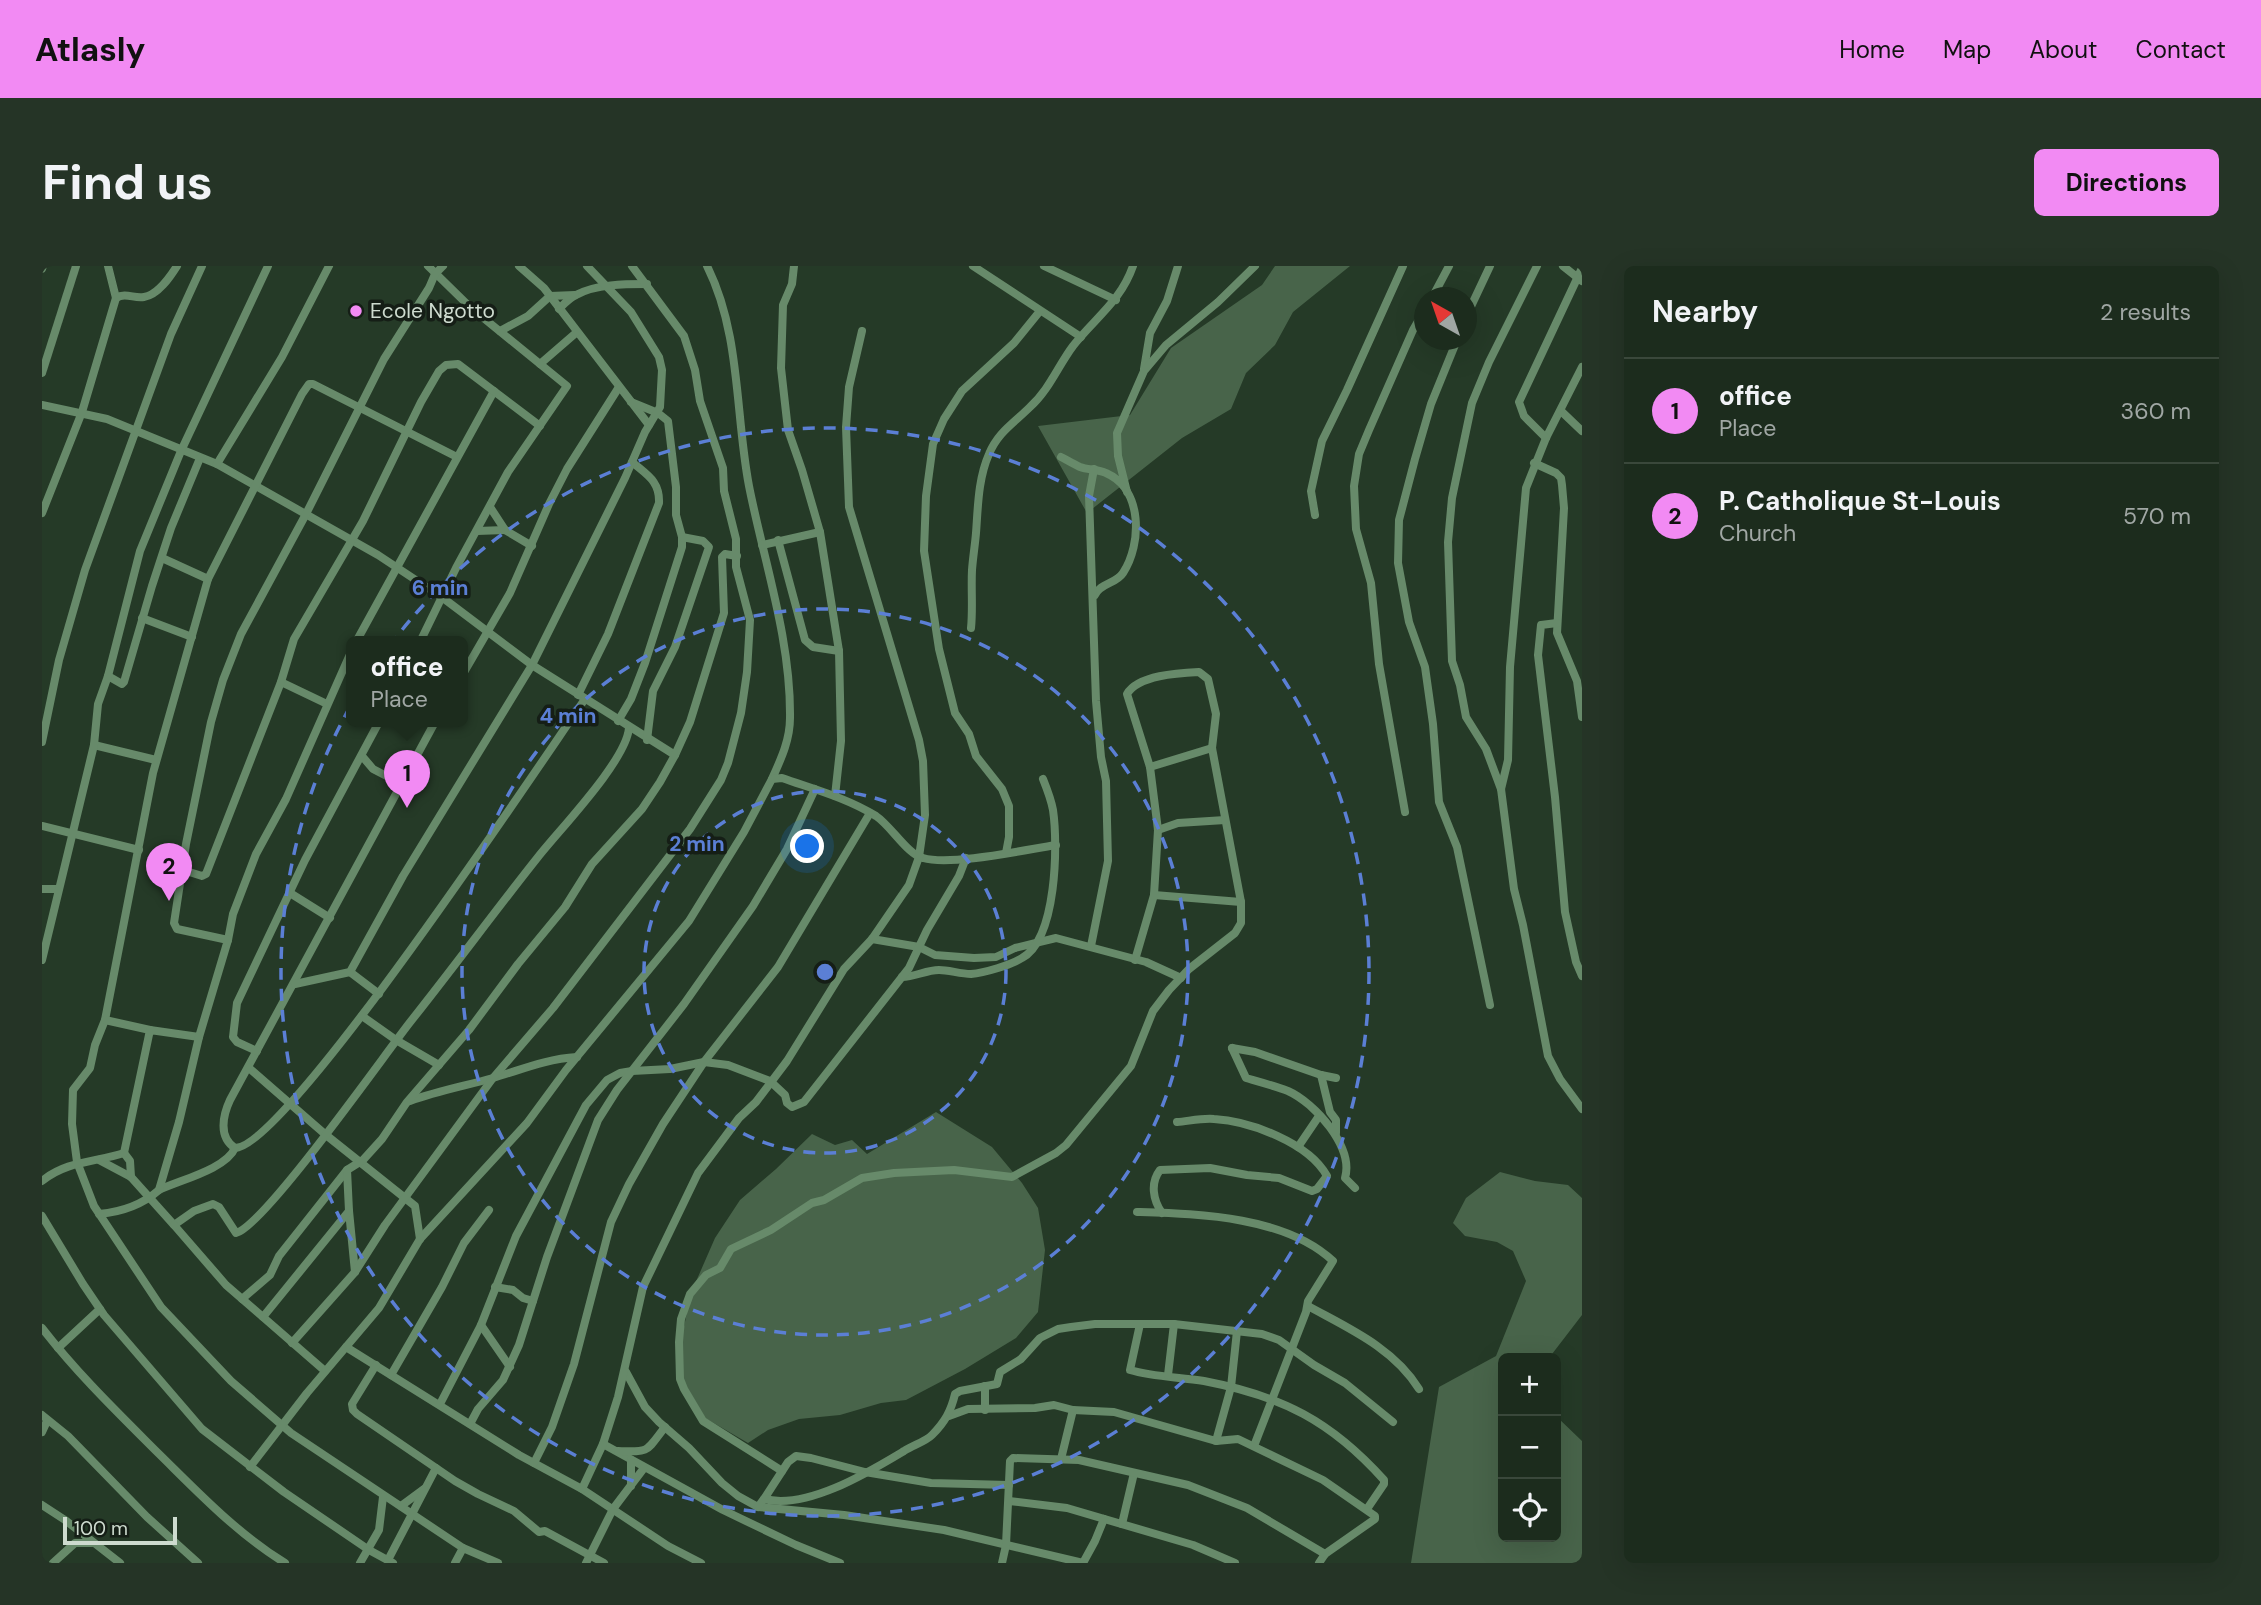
<!DOCTYPE html>
<html lang="en">
<head>
<meta charset="utf-8">
<style>
  :root { --surface:#1c2c1d; --page:#253426; --text:#f1f3f6; --muted:#a0a7a4; --line:#3a483b; --accent:#f28af3 }
  body { margin:0; font-family:"DM Sans",sans-serif; background:var(--page); color:var(--text) }
  .controls { position:absolute; right:21px; bottom:21px; display:grid; overflow:hidden; border-radius:10px; box-shadow:0 7px 28px #0002 }
  .controls button { width:63px; height:63px; display:grid; place-items:center; padding:0; border:0; border-bottom:2px solid var(--line); background:var(--surface); color:var(--text); font:35px sans-serif }
  .compass { position:absolute; left:1372px; top:21px; width:63px; height:63px; border-radius:50%; background:var(--surface); box-shadow:0 7px 28px #0002; rotate:320deg }
  .scale { position:absolute; left:21px; bottom:18px; width:114px; box-sizing:border-box; padding-left:7px; border:4px solid #cedbcf; border-top:0; font-size:19px; line-height:24px; white-space:nowrap; color:#cedbcf; -webkit-text-stroke:5px #151e16; paint-order:stroke }
  .you { position:absolute; left:766px; top:581px; width:24px; height:24px; margin:-18px; border:5px solid #fff; border-radius:50%; background:#1a73e8; box-shadow:0 0 0 10px #1a73e833 }
  .badge { display:grid; place-items:center; width:46px; height:46px; border-radius:50%; background:var(--accent); color:#111; font-size:23px; font-weight:700 }
  .pin { position:absolute; translate:-50% -58px; filter:drop-shadow(0 2px 4px #0008) }
  .pin::after { content:''; position:absolute; top:37px; width:24px; height:21px; background:inherit; clip-path:polygon(0 0,100% 0,50% 100%) }
  .popup { position:absolute; left:304px; top:370px; width:122px; height:91px; box-sizing:border-box; display:grid; place-content:center; border-radius:10px; background:var(--surface); filter:drop-shadow(0 2px 5px #0005); font-size:23px; white-space:nowrap; color:var(--muted) }
  .popup b { font-size:26px; color:var(--text) }
  .popup::after { content:''; position:absolute; left:50%; top:100%; margin-left:-14px; border:14px solid transparent; border-top-color:var(--surface) }
  .list { margin:0; padding:0; list-style:none }
  h2 { display:flex; justify-content:space-between; align-items:center; height:91px; margin:0; padding:0 28px; font-size:30px }
  h2 small { font-size:23px; font-weight:400; color:var(--muted) }
  .list li { display:grid; grid-template-columns:46px 1fr auto; gap:21px; align-items:center; box-sizing:border-box; height:105px; padding:0 28px; border-top:2px solid var(--line) }
  .list b { display:block; font-size:26px; white-space:nowrap }
  .list p { margin:0; font-size:23px; white-space:nowrap; color:var(--muted) }
  .list em { font-size:23px; font-style:normal; color:var(--muted) }
  .icon { flex:none; width:38px; height:38px; fill:none; stroke:currentColor; stroke-width:2; stroke-linecap:round; stroke-linejoin:round }
  .map { position:relative; flex:none; width:1540px; height:1297px; overflow:hidden; border-radius:10px }
  header { display:flex; align-items:center; gap:42px; box-sizing:border-box; height:98px; padding:0 35px; background:var(--accent); color:#111 }
  header strong { font-size:33px }
  nav { display:flex; gap:38px; margin-inline-start:auto; font-size:24px }
  .intro { display:flex; align-items:center; justify-content:space-between; box-sizing:border-box; height:168px; padding:0 42px }
  h1 { margin:0; font-size:49px }
  .button { padding:18px 32px; border-radius:10px; background:var(--accent); color:#111; font-size:24px; font-weight:700 }
  main { display:flex; gap:42px; padding:0 42px }
  aside { flex:1; background:var(--surface); border-radius:10px; box-shadow:0 7px 28px #0002 }
  .map>svg:first-child { display:block }
</style>
</head>
<body>
<header>
<strong>Atlasly</strong>
<nav><a>Home</a><a>Map</a><a>About</a><a>Contact</a></nav>
</header>
<div class="intro"><h1>Find us</h1><a class="button">Directions</a></div>
<main>
<div class="map">
<svg width="1540" height="1297" viewBox="0 0 1540 1297">
  <rect width="100%" height="100%" fill="#253a27"/>
  <g fill="#48644a">
    <polygon points="1233,0 1308,0 1251,46 1233,79 1204,107 1189,143 1140,172 1045,247 996,160 1088,149 1129,82 1220,19"/>
    <polygon points="894,846 950,881 980,917 996,942 1003,984 996,1046 974,1072 923,1103 864,1134 839,1137 798,1149 757,1153 726,1164 706,1177 658,1149 636,1104 638,1080 649,1027 673,972 698,934 734,903 770,868 793,879 810,874 825,888"/>
    <polygon points="1458,906 1493,915 1526,919 1540,932 1540,1049 1507,1092 1461,1092 1461,1271 1514,1271 1514,1150 1540,1175 1540,1297 1369,1297 1397,1121 1454,1090 1484,1015 1471,985 1455,976 1423,970 1411,957 1424,932"/>
  </g>
  <g fill="none" stroke-linecap="round" stroke-linejoin="round">
    <g stroke="#678a6a" stroke-width="8">
      <polyline points="66,0 74,32"/>
      <polyline points="477,0 502,22 607,159"/>
      <path d="M665 0C699 68 693 147 707 220 722 296 749 373 748 452 748 474 739 493 730 513"/>
      <polyline points="752,0 750,18 741,39 739,102 746,164 760,204 778,266 797,385 799,475 793,530"/>
      <polyline points="931,0 1039,71"/>
      <polyline points="1002,0 1074,34"/>
      <polyline points="1521,0 1540,15"/>
      <polyline points="0,3 1,0"/>
      <polyline points="1390,32 1407,0"/>
      <path d="M517 43C522 38 527 32 534 29 554 18 583 18 605 18"/>
      <polyline points="1424,51 1448,0"/>
      <polyline points="458,65 486,50 508,30 533,29"/>
      <polyline points="1415,74 1389,138 1373,193 1357,254 1356,297 1367,356 1383,401 1391,458 1397,536 1415,581 1448,739"/>
      <polyline points="498,98 535,66"/>
      <polyline points="1540,101 1504,172 1484,222 1468,401 1466,494 1459,523 1472,623 1481,659 1506,790 1518,813 1540,843"/>
      <polyline points="1102,103 1108,67 1125,35 1136,0"/>
      <polyline points="0,107 34,0"/>
      <polyline points="0,139 65,153 175,198 214,220 336,289 401,332 490,399 633,489"/>
      <polyline points="1519,145 1540,165"/>
      <polyline points="1504,172 1482,150 1477,136 1540,2"/>
      <polyline points="415,191 271,118 267,118 260,128 166,313 111,507 63,754 53,779 48,802 31,824 30,858 35,896 52,940 119,1041 189,1115 249,1167 421,1282 456,1297"/>
      <path d="M1019 191C1025 194 1031 198 1038 201 1046 204 1056 203 1064 207 1101 223 1100 278 1081 307 1074 318 1058 317 1053 329"/>
      <polyline points="1492,197 1514,207 1519,212 1520,219 1522,242 1515,367 1535,415 1540,451"/>
      <polyline points="175,198 240,91 287,0"/>
      <polyline points="1085,226 1076,190 1075,167 1102,105 1124,79 1176,36 1213,0"/>
      <polyline points="448,241 463,264 490,280"/>
      <path d="M0 247 40 146 74 32C84 26 92 33 102 31 116 29 128 11 135 0"/>
      <polyline points="1273,249 1269,225 1280,175 1305,124 1361,0"/>
      <polyline points="435,265 463,264"/>
      <polyline points="736,274 763,374 771,381 797,385"/>
      <polyline points="720,279 778,266"/>
      <polyline points="120,292 166,313"/>
      <polyline points="100,352 150,371"/>
      <polyline points="1515,357 1499,359 1496,389 1513,531 1523,646 1534,696 1540,710"/>
      <path d="M929 362C931 343 929 323 930 304 931 291 933 279 934 267 936 241 936 213 947 188 956 166 972 157 988 141 1007 124 1016 100 1031 80 1053 52 1079 35 1091 0"/>
      <polyline points="314,376 452,125"/>
      <polyline points="378,376 414,302 466,206 525,120 428,41 386,0"/>
      <polyline points="421,408 468,327 507,238 525,203 577,121"/>
      <polyline points="66,410 80,418 82,416 110,320 129,262 158,192"/>
      <polyline points="239,416 285,438"/>
      <path d="M536 429 566 368 617 237C618 215 605 209 590 196"/>
      <polyline points="576,455 589,433 603,397 640,281 640,271 634,249 634,221 626,155 616,147 589,136"/>
      <path d="M393 456 188 834C181 849 176 871 193 882 243 883 501 493 543 433"/>
      <polyline points="605,474 611,425 633,381 667,281 661,275 640,271"/>
      <polyline points="0,476 17,394 43,304 129,68 160,0"/>
      <polyline points="52,479 114,494"/>
      <polyline points="320,490 331,503 358,517"/>
      <polyline points="1108,501 1170,482"/>
      <polyline points="1459,523 1444,483 1424,451 1418,419 1410,395 1406,276 1410,232 1430,137 1447,96 1495,0"/>
      <polyline points="1363,546 1337,398 1329,317 1314,263 1312,220 1317,188 1327,164 1371,64 1382,45"/>
      <polyline points="0,560 97,584"/>
      <polyline points="1116,564 1136,557 1183,554"/>
      <polyline points="964,587 967,571 967,540 960,523 934,490 927,468 913,447 897,383 882,285 884,230 891,178 902,153 920,125 972,77 998,45"/>
      <polyline points="141,604 160,610 164,608 239,416 252,373 321,255 379,136 397,105 404,99 416,98 498,160"/>
      <polyline points="0,623 16,623"/>
      <polyline points="248,627 288,652"/>
      <polyline points="1112,629 1199,636"/>
      <polyline points="830,673 877,681 893,689 932,692 954,691 973,682 1014,672 1104,696 1139,712"/>
      <polyline points="186,674 191,648 214,588 244,533 309,386"/>
      <polyline points="1049,680 1066,595 1064,515 1059,491 1054,435 1047,230 1052,203"/>
      <polyline points="0,694 52,479 56,438 66,410 98,285 139,185 226,0"/>
      <polyline points="308,706 337,728"/>
      <path d="M860 711C873 711 884 704 897 704 907 704 918 708 929 708 942 707 969 699 980 692 1015 673 1016 578 1011 544 1009 533 1005 523 1001 513"/>
      <polyline points="253,718 308,706 361,610 490,399 583,212 603,166 618,141 620,104 617,91 589,46 545,0"/>
      <polyline points="320,750 354,774 397,799"/>
      <polyline points="63,754 108,764"/>
      <path d="M1190 782 1204 812C1218 816 1233 820 1246 825 1273 837 1312 881 1303 912L1313 922"/>
      <polyline points="1190,782 1213,786 1279,809 1294,812"/>
      <polyline points="215,785 195,776 191,771 195,737 263,594 337,456"/>
      <polyline points="207,802 284,869 373,940 378,973"/>
      <polyline points="1279,809 1288,846 1294,854 1294,867"/>
      <path d="M368 835C395 825 423 820 451 812 481 803 504 793 535 791"/>
      <polyline points="1256,881 1277,850"/>
      <path d="M57 894 89 911 132 959 152 945 171 938 177 941 194 967C223 959 342 789 369 755 412 701 453 645 496 591 518 563 584 495 587 462"/>
      <polyline points="89,911 88,895 82,887 108,764 157,771"/>
      <path d="M0 915C24 895 54 896 82 887"/>
      <path d="M117 924C138 914 184 903 193 882"/>
      <polyline points="307,945 313,1006"/>
      <path d="M1095 946C1157 948 1243 950 1291 995L1266 1035 1264 1046 1212 1180"/>
      <path d="M1120 947C1111 934 1108 917 1118 904L1168 902 1205 909 1237 912 1270 925 1275 923 1285 910C1267 877 1208 855 1172 853 1160 852 1147 855 1135 856"/>
      <path d="M57 948C79 946 100 939 117 924L137 856 157 771 186 674 135 663 132 657 144 578 169 456 181 414 199 368 264 248 342 93 387 22 393 8 401 0"/>
      <polyline points="0,950 41,1018 62,1049 160,1163 242,1226 327,1284 351,1297"/>
      <polyline points="132,959 184,1019 283,1105"/>
      <polyline points="453,1021 471,1024 481,1032 491,1035"/>
      <polyline points="200,1033 228,1009 237,990 305,904"/>
      <path d="M1266 1040C1306 1062 1352 1082 1377 1123"/>
      <polyline points="221,1051 307,945 305,904 321,894 340,873 365,836 427,764 476,698 523,641 550,598 600,543 618,516 633,489 648,456 682,347 680,291 683,288 695,290"/>
      <path d="M1098 1058 1088 1104C1111 1111 1138 1111 1162 1115 1240 1130 1289 1155 1342 1214V1218L1325 1243"/>
      <polyline points="439,1059 468,1101"/>
      <path d="M0 1062C34 1106 74 1145 113 1184 155 1225 193 1266 243 1297"/>
      <polyline points="250,1077 313,1006 343,959 451,812 511,742 648,563 679,514 686,497 699,447 705,406 708,354 694,301 694,273 682,225 681,202 658,135 653,104 642,70 590,0"/>
      <polyline points="304,1081 477,1189 540,1223 626,1280 659,1297"/>
      <polyline points="16,1082 58,1043"/>
      <polyline points="334,1099 310,1138 311,1144 315,1148 413,1215 436,1228 472,1245 497,1266 503,1265 562,1297"/>
      <polyline points="584,1106 603,1141 617,1156 647,1182 680,1217 696,1230 716,1241 802,1249 902,1264 1041,1297"/>
      <polyline points="349,1109 400,1021 422,977 447,944"/>
      <polyline points="1126,1109 1132,1058"/>
      <polyline points="943,1120 943,1144"/>
      <polyline points="398,1138 439,1059 474,970 544,839 565,814 578,807 590,805 628,803 662,796 686,799 728,815 743,829 745,837 750,841 762,836 867,702 885,664 917,610 924,592"/>
      <polyline points="0,1149 26,1170 105,1251 156,1297"/>
      <polyline points="907,1150 926,1143 993,1142 1012,1139 1031,1144 1072,1146 1174,1175 1196,1173 1281,1214 1333,1250 1333,1253 1283,1288 1277,1297"/>
      <polyline points="428,1158 436,1143 461,1114 477,1079 505,991 556,854 575,824 642,738 711,640 745,583 773,523"/>
      <polyline points="0,1166 5,1155"/>
      <polyline points="1174,1175 1189,1121 1195,1065"/>
      <polyline points="561,1178 681,1244 754,1279 798,1297"/>
      <path d="M576 1185C608 1186 603 1187 623 1161"/>
      <polyline points="1019,1193 1031,1144"/>
      <polyline points="492,1197 510,1161 532,1098 569,956 587,918 621,858 662,796 736,701 828,547"/>
      <path d="M208 1201 265 1127 337 1042 378 973 485 857 524 804 647 655 702 566 730 513 740 512C771 523 805 532 834 550 849 560 866 589 881 592 909 600 982 584 1014 579"/>
      <path d="M740 1205 661 1155 642 1123 638 1113 637 1076 639 1053 648 1028 664 1009 678 1002 689 983 729 964 770 937 782 934 820 912 852 907 912 904 970 911 1014 887 1024 879 1089 800 1111 745 1127 724 1147 703 1193 667 1199 657V636L1170 482 1174 448 1166 413 1157 406C1137 407 1096 409 1085 428L1108 501 1116 564 1112 629 1093 694"/>
      <polyline points="589,1220 589,1194"/>
      <polyline points="540,1223 561,1178 576,1131 601,1021 656,907 697,852 714,836 745,795 802,703 830,673 867,619 877,591 883,549 881,495 877,474 807,241 804,161 807,121 820,65"/>
      <polyline points="722,1233 746,1196 754,1190 769,1192 823,1206 889,1217 967,1219"/>
      <polyline points="967,1235 1025,1242 1151,1279 1193,1297"/>
      <polyline points="0,1239 23,1254 78,1297"/>
      <polyline points="359,1240 382,1223"/>
      <path d="M716 1241 722 1233C765 1244 827 1206 862 1185 871 1179 883 1176 890 1169 903 1156 909 1145 913 1128L918 1125 955 1118 958 1106 979 1093 998 1072 1016 1063 1029 1061 1053 1058H1132L1220 1068 1237 1074 1272 1099 1303 1117 1351 1156"/>
      <polyline points="1080,1258 1092,1207"/>
      <polyline points="346,1294 394,1202"/>
      <polyline points="11,1297 33,1277 50,1277"/>
      <polyline points="318,1297 337,1264 341,1231"/>
      <polyline points="413,1297 421,1282"/>
      <polyline points="544,1297 571,1243 602,1202"/>
      <polyline points="960,1297 964,1279 968,1195 971,1192 1037,1194 1146,1219 1205,1242 1283,1288"/>
      <polyline points="1041,1297 1053,1275 1062,1253"/>
    </g>
  </g>
  <g fill="none" stroke="#5b7fd5" stroke-width="3.5" stroke-dasharray="12 9">
    <circle cx="783" cy="706" r="181"/>
    <circle cx="783" cy="706" r="363"/>
    <circle cx="783" cy="706" r="544"/>
  </g>
  <circle fill="#f28af3" stroke="#151e16" stroke-width="2.5" cx="314" cy="45" r="7"/>
  <g text-anchor="middle" dominant-baseline="central" stroke-width="7" stroke-linejoin="round" paint-order="stroke">
    <g font-size="21" fill="#cedbcf" stroke="#151e16" text-anchor="start">
      <text x="328" y="45">Ecole Ngotto</text>
    </g>
  </g>
  <circle cx="783" cy="706" r="10" fill="#5b7fd5" stroke="#151e16" stroke-width="3.5"/>
  <g font-size="21" text-anchor="middle" font-weight="bold" fill="#5b7fd5" stroke="#151e16" stroke-width="7" stroke-linejoin="round" paint-order="stroke">
    <text x="398" y="329">6 min</text>
    <text x="526" y="457">4 min</text>
    <text x="655" y="585">2 min</text>
  </g>
</svg>
<div class="controls">
<button>+</button>
<button>−</button>
<button><svg class="icon" aria-label="locate" viewBox="0 0 24 24"><circle cx="12" cy="12" r="6"/><path d="M12 2v4M12 18v4M2 12h4M18 12h4"/></svg></button>
</div>
<svg class="compass" viewBox="-18 -18 36 36"><path d="M0-13l5 13h-10z" fill="#e53935"/><path d="M0 13l5-13h-10z" fill="#a0a7a4"/></svg>
<div class="scale">100 m</div>
<div class="you"></div>
<div class="pin badge" style="left:365px;top:542px">1</div>
<div class="popup"><b>office</b>Place</div>
<div class="pin badge" style="left:127px;top:635px">2</div>
</div>
<aside>
<h2>Nearby<small>2 results</small></h2>
<ul class="list">
<li><span class="badge">1</span><div><b>office</b><p>Place</p></div><em>360 m</em></li>
<li><span class="badge">2</span><div><b>P. Catholique St-Louis</b><p>Church</p></div><em>570 m</em></li>
</ul>
</aside>
</main>
</body>
</html>
